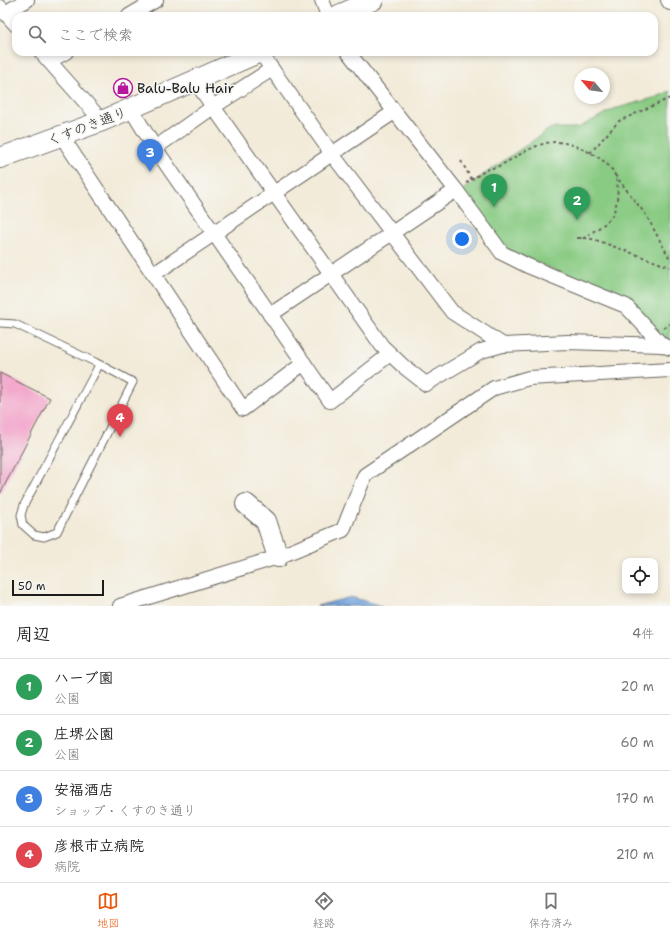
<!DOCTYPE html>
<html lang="ja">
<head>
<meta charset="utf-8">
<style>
  :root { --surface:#fff; --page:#f2f2f2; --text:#222; --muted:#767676; --line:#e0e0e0; --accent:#ea580c }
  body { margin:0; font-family:"Shantell Sans","Klee One",sans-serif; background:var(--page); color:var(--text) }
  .controls { position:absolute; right:12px; bottom:12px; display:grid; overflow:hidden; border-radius:8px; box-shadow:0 2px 6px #0003 }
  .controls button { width:36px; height:36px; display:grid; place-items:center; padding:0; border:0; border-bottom:1px solid var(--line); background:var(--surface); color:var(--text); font:20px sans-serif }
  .compass { position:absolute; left:574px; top:68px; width:36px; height:36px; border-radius:50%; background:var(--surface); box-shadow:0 2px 6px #0003; rotate:299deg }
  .scale { position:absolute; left:12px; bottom:10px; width:92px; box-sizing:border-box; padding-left:4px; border:2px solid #1c1c1c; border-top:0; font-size:11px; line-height:14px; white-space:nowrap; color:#1c1c1c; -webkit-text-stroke:3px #f6f6f2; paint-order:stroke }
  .you { position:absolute; left:462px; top:239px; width:14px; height:14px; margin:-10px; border:3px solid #fff; border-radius:50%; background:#1a73e8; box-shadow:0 0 0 6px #1a73e833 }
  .badge { display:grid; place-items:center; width:26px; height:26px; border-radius:50%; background:var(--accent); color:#fff; font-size:13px; font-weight:700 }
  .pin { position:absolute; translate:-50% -33px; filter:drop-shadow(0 1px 2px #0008) }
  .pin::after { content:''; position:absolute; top:21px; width:14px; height:12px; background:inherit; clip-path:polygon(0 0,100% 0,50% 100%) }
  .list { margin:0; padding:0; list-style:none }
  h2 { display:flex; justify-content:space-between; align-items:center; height:52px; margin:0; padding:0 16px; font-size:17px }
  h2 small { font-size:13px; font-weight:400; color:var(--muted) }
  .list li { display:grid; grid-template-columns:26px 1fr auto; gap:12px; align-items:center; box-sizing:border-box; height:56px; padding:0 16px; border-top:1px solid var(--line) }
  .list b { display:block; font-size:15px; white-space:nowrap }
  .list p { margin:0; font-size:13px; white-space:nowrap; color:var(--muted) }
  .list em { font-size:13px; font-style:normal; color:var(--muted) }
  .icon { flex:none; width:22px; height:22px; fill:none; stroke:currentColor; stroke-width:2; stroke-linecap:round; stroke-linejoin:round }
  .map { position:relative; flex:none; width:670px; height:606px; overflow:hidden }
  .search { position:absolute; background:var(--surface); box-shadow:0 2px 6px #0003; left:12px; right:12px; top:12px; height:44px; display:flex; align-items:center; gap:10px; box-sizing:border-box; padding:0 14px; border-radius:12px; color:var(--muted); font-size:15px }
  .sheet { height:276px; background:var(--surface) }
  nav { display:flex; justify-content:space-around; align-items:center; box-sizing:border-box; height:56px; border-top:1px solid var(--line); background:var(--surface); font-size:11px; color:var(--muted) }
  nav a { display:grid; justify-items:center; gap:2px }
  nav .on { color:var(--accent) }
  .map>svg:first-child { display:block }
</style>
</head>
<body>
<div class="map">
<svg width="670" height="606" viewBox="0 0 670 606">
  <rect width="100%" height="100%" fill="#f6f6f2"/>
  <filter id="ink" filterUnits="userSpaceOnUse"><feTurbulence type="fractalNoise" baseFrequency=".025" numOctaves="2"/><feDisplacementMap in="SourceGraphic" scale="8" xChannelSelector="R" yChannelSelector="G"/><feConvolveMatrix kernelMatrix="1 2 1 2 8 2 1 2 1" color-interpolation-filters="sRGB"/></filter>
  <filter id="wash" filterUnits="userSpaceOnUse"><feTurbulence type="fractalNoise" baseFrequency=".012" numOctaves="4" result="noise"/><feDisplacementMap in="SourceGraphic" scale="16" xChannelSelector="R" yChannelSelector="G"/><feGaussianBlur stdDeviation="0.9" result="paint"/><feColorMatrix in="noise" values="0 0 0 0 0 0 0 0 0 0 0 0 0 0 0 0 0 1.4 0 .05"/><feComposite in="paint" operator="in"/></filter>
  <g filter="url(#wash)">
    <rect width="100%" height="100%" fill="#f3ebd9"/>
    <polygon fill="#89cb83" stroke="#527450" points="670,91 670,344 629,302 505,249 462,190 551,128 578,128 614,109 657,97"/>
    <polygon fill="#74a4de" stroke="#48607d" points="351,597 382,606 317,606"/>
    <g id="blocks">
      <polygon fill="#f3a8cc" points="0,373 50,398 0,494"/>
    </g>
  </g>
  <g filter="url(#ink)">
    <use href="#blocks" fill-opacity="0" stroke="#67645e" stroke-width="1"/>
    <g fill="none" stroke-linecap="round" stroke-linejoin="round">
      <g stroke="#67645e" stroke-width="9">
        <polyline id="lane" points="0,323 15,324 95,362 133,382 57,532 44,537 34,535 23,525 21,515 24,505 99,365"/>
      </g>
      <g stroke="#67645e" stroke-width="16">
        <g id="street">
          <polyline points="322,0 328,16"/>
          <polyline points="668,0 670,3"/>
          <polyline points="0,7 16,25"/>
          <polyline points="5,13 27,0"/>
          <polyline points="129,16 156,0"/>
          <polyline points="41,52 102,121"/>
          <polyline points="260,52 332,154 452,312 503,345"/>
          <polyline points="348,52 456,190 502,253 528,266 626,306 662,345"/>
          <polyline points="49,61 66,52"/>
          <polyline points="195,81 382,346 403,366 426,384 481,351 503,345 568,342 662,345 670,348"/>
          <polyline points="131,109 155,148 330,401 390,354"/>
          <polyline points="63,136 68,146 243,409 304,363"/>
          <polyline points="155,148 213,107 272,69"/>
          <polyline points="154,274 394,112"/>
          <polyline points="270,315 456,190"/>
          <polyline points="120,606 278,557 343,530 365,475 494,388 529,378 670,370"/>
        </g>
      </g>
      <g stroke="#67645e" stroke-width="22">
        <g id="secondary">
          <polyline points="337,16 373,0"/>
          <polyline points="0,158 102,121 260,52"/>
          <polyline points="246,504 266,521 278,557"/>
        </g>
      </g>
      <g stroke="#67645e" stroke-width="2" stroke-dasharray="3 3" stroke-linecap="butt">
        <polyline points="590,153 619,121 670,98"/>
        <polyline points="461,161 472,180"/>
        <polyline points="615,175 646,215 670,259"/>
        <path d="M466 183C474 179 481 172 489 169 493 168 497 167 501 165 517 157 535 143 554 142 571 141 606 157 614 173 620 184 618 207 611 217 604 226 593 231 584 238H576C583 238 589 238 596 240L670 267"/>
        <polyline points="664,328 670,324"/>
      </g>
      <use href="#lane" stroke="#fff" stroke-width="7"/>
      <use href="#street" stroke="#fff" stroke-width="14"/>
      <use href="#secondary" stroke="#fff" stroke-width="20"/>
    </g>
  </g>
  <defs>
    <g id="shop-ring" transform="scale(1)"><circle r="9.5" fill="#f6f6f2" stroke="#b5179e" stroke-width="1.5"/><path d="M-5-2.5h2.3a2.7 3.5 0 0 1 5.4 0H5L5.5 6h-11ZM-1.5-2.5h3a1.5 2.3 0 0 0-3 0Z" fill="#b5179e"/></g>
  </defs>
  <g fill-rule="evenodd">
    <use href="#shop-ring" x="123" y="88"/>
  </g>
  <g text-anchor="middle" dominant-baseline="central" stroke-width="3" stroke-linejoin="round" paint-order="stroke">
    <g font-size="14" fill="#1c1c1c" stroke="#f6f6f2" text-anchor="start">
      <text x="137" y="88">Balu-Balu Hair</text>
    </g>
    <g font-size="14" fill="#1c1c1c" stroke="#f6f6f2">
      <text transform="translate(87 126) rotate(-21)">くすのき通り</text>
    </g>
  </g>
</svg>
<div class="controls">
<button><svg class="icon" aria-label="locate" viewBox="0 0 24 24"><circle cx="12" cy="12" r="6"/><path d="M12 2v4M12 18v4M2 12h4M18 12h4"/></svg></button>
</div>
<svg class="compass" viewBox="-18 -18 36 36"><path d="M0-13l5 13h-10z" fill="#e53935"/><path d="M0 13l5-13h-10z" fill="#767676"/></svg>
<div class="scale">50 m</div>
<div class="you"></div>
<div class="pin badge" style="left:494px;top:207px;background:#2e9e5b">1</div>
<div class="pin badge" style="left:577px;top:220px;background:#2e9e5b">2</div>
<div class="pin badge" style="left:150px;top:172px;background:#3f7fe0">3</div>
<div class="pin badge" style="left:120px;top:437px;background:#e0444e">4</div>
<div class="search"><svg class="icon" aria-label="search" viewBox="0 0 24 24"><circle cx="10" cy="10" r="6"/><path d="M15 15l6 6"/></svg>ここで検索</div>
</div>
<section class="sheet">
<h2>周辺<small>4件</small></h2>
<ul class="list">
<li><span class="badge" style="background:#2e9e5b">1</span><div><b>ハーブ園</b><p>公園</p></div><em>20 m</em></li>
<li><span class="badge" style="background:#2e9e5b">2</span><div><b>庄堺公園</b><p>公園</p></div><em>60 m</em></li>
<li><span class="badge" style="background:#3f7fe0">3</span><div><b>安福酒店</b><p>ショップ · くすのき通り</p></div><em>170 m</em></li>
<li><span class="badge" style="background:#e0444e">4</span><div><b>彦根市立病院</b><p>病院</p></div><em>210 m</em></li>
</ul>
</section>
<nav>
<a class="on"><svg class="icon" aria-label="map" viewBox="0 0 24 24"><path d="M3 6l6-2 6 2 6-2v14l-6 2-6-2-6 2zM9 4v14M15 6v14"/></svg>地図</a>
<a><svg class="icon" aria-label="directions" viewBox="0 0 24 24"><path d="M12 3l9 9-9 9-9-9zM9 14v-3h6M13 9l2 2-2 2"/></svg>経路</a>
<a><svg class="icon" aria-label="saved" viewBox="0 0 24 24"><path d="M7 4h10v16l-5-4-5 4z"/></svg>保存済み</a>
</nav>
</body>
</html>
